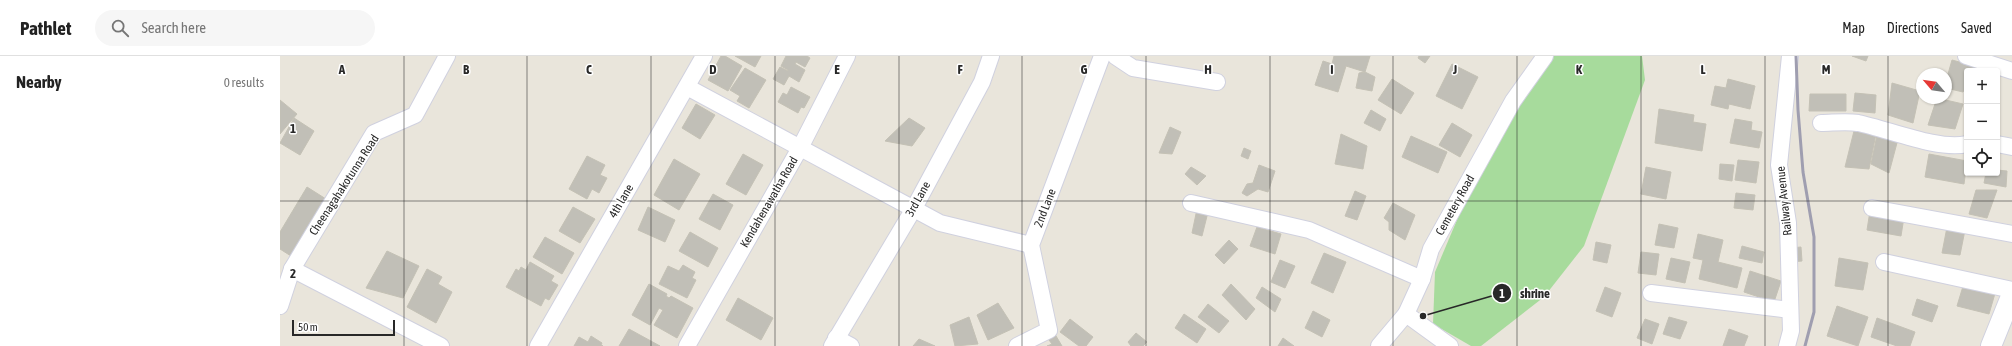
<!DOCTYPE html>
<html lang="en">
<head>
<meta charset="utf-8">
<style>
  :root { --surface:#fff; --page:#f6f6f6; --text:#222; --muted:#767676; --line:#e0e0e0 }
  body { margin:0; font-family:"Asap Condensed",sans-serif; background:var(--page); color:var(--text) }
  .controls { position:absolute; right:12px; top:12px; display:grid; overflow:hidden; border-radius:4px; box-shadow:0 1px 3px #0004 }
  .controls button { width:36px; height:36px; display:grid; place-items:center; padding:0; border:0; border-bottom:1px solid var(--line); background:var(--surface); color:var(--text); font:20px sans-serif }
  .compass { position:absolute; left:1636px; top:12px; width:36px; height:36px; border-radius:50%; background:var(--surface); box-shadow:0 1px 3px #0004; rotate:299deg }
  .scale { position:absolute; left:12px; bottom:10px; width:103px; box-sizing:border-box; padding-left:4px; border:2px solid #282828; border-top:0; font-size:11px; line-height:14px; white-space:nowrap; color:#282828; -webkit-text-stroke:3px #fff; paint-order:stroke }
  .list { margin:0; padding:0; list-style:none }
  h2 { display:flex; justify-content:space-between; align-items:center; height:52px; margin:0; padding:0 16px; font-size:17px }
  h2 small { font-size:13px; font-weight:400; color:var(--muted) }
  .icon { flex:none; width:22px; height:22px; fill:none; stroke:currentColor; stroke-width:2; stroke-linecap:round; stroke-linejoin:round }
  .map { position:relative; flex:none; width:1732px; height:290px; overflow:hidden }
  header { display:flex; align-items:center; gap:24px; box-sizing:border-box; height:56px; padding:0 20px; background:var(--surface); border-bottom:1px solid var(--line) }
  header strong { font-size:19px }
  nav { display:flex; gap:22px; margin-inline-start:auto; font-size:14px }
  .search { width:280px; height:36px; background:var(--page); display:flex; align-items:center; gap:10px; box-sizing:border-box; padding:0 14px; border-radius:22px; color:var(--muted); font-size:15px }
  main { display:flex }
  aside { flex:1; background:var(--surface) }
  .map>svg:first-child { display:block }
</style>
</head>
<body>
<header>
<strong>Pathlet</strong>
<div class="search"><svg class="icon" aria-label="search" viewBox="0 0 24 24"><circle cx="10" cy="10" r="6"/><path d="M15 15l6 6"/></svg>Search here</div>
<nav><a>Map</a><a>Directions</a><a>Saved</a></nav>
</header>
<main>
<aside>
<h2>Nearby<small>0 results</small></h2>
<ul class="list">
</ul>
</aside>
<div class="map">
<svg width="1732" height="290" viewBox="0 0 1732 290">
  <rect width="100%" height="100%" fill="#e9e5db"/>
  <polygon fill="#a7db9c" points="1263,0 1362,0 1365,24 1304,190 1264,241 1201,290 1191,290 1153,268 1155,216 1207,93"/>
  <g fill="#c1bfb7" stroke="#c4c1b5">
    <polygon points="441,0 445,0 462,10 448,35 428,24"/>
    <polygon points="455,0 481,0 475,11"/>
    <polygon points="506,0 527,0 530,2 525,11 516,6 515,8 525,14 519,26 509,20 504,29 493,23 500,11 508,15 508,14 501,10"/>
    <polygon points="1054,0 1090,0 1085,16 1066,10 1058,36 1035,29 1043,5 1052,8"/>
    <polygon points="1139,0 1150,0 1145,7 1138,2"/>
    <polygon points="1572,0 1588,0 1586,5"/>
    <polygon points="1672,4 1694,10 1692,15 1687,15 1687,27 1683,36 1666,32 1666,25"/>
    <polygon points="1172,8 1198,21 1182,53 1156,40"/>
    <polygon points="465,12 486,24 469,52 457,45 460,40 450,34"/>
    <polygon points="1085,16 1095,21 1092,35 1076,32 1079,17"/>
    <polygon points="1112,23 1134,37 1121,58 1098,44"/>
    <polygon points="1448,23 1475,30 1470,53 1449,48 1448,53 1431,49 1435,30 1446,32"/>
    <polygon points="1612,27 1640,35 1633,67 1608,59"/>
    <polygon points="511,31 530,41 524,52 521,51 518,57 498,46 503,37 507,39"/>
    <polygon points="1575,37 1596,39 1595,57 1573,55"/>
    <polygon points="1530,38 1566,38 1566,55 1529,55"/>
    <polygon points="1657,42 1683,48 1675,73 1648,69"/>
    <polygon points="0,44 17,58 0,78"/>
    <polygon points="416,48 435,59 420,83 402,72"/>
    <polygon points="1379,53 1414,59 1413,66 1426,68 1422,95 1375,87"/>
    <polygon points="1091,54 1106,63 1100,75 1084,67"/>
    <polygon points="14,62 34,75 20,99 0,87"/>
    <polygon points="629,62 645,72 632,90 605,85"/>
    <polygon points="1455,63 1472,66 1471,74 1482,76 1479,92 1450,87"/>
    <polygon points="1172,67 1192,79 1180,101 1159,89"/>
    <polygon points="890,71 901,76 892,98 879,97"/>
    <polygon points="1574,75 1596,78 1589,113 1565,111"/>
    <polygon points="1061,78 1087,90 1083,113 1055,108"/>
    <polygon points="1597,79 1618,83 1609,117 1591,108"/>
    <polygon points="1131,80 1167,96 1158,117 1122,101"/>
    <polygon points="964,92 971,95 968,103 961,100"/>
    <polygon points="463,98 483,109 466,139 446,128"/>
    <polygon points="1649,98 1687,105 1684,128 1645,121"/>
    <polygon points="307,100 325,109 320,119 327,122 319,137 312,133 307,143 289,133"/>
    <polygon points="394,103 420,118 399,154 374,139"/>
    <polygon points="1458,104 1479,106 1476,127 1455,124"/>
    <polygon points="1440,108 1454,109 1452,125 1439,123"/>
    <polygon points="979,109 995,115 988,136 978,133 967,140 962,137 967,128 973,127"/>
    <polygon points="911,111 926,120 917,129 905,118"/>
    <polygon points="1366,111 1391,116 1386,143 1361,138"/>
    <polygon points="1717,114 1727,115 1726,131 1704,127 1706,117 1717,117"/>
    <polygon points="27,131 46,143 11,200 0,193 0,176"/>
    <polygon points="1696,134 1717,134 1707,162 1689,158"/>
    <polygon points="1075,135 1086,140 1077,164 1065,160"/>
    <polygon points="1456,137 1475,139 1473,154 1454,152"/>
    <polygon points="433,138 453,149 440,174 419,163"/>
    <polygon points="1113,147 1135,159 1125,184 1109,174 1109,166 1104,162"/>
    <polygon points="293,151 315,163 300,187 279,175"/>
    <polygon points="368,151 395,164 385,186 358,174"/>
    <polygon points="917,153 928,156 922,180 912,177"/>
    <polygon points="1590,155 1624,161 1621,180 1587,174"/>
    <polygon points="1668,166 1686,169 1680,199 1662,197"/>
    <polygon points="1379,168 1398,172 1394,192 1375,189"/>
    <polygon points="977,171 1001,178 995,198 970,190"/>
    <polygon points="410,176 438,192 428,211 399,195"/>
    <polygon points="1418,178 1443,184 1438,206 1462,212 1457,232 1419,223 1423,204 1413,202"/>
    <polygon points="265,181 294,197 282,218 253,201"/>
    <polygon points="949,184 958,193 944,208 935,199"/>
    <polygon points="1316,186 1331,189 1327,207 1313,204"/>
    <polygon points="1462,190 1484,196 1482,207 1459,202"/>
    <polygon points="1521,191 1522,205 1511,206 1510,192"/>
    <polygon points="107,195 139,210 123,242 86,232"/>
    <polygon points="1361,196 1379,198 1376,219 1358,217"/>
    <polygon points="1044,197 1066,206 1053,237 1031,227"/>
    <polygon points="1391,202 1410,206 1405,227 1386,223"/>
    <polygon points="1559,202 1588,207 1583,234 1555,230"/>
    <polygon points="1000,204 1015,210 1005,232 991,226"/>
    <polygon points="250,206 274,220 271,225 278,229 269,244 265,242 261,250 226,231 236,213 239,215 241,211 246,214"/>
    <polygon points="403,209 415,216 412,222 416,224 407,242 379,228 388,210 399,215"/>
    <polygon points="147,213 162,221 158,228 172,236 156,267 127,251"/>
    <polygon points="1470,215 1501,225 1494,246 1464,236"/>
    <polygon points="1684,227 1716,234 1709,258 1677,250"/>
    <polygon points="369,228 387,238 386,240 389,242 391,240 413,252 397,282 374,269 383,254 379,252 370,269 352,259"/>
    <polygon points="951,228 975,253 966,264 942,239"/>
    <polygon points="982,231 1001,243 995,256 976,242"/>
    <polygon points="1325,231 1341,237 1332,261 1316,255"/>
    <polygon points="458,242 493,262 481,284 446,264"/>
    <polygon points="1637,243 1658,250 1652,266 1632,259"/>
    <polygon points="718,247 734,272 708,284 697,259"/>
    <polygon points="928,248 949,265 939,277 918,261"/>
    <polygon points="1557,250 1588,261 1578,290 1547,280"/>
    <polygon points="1033,255 1050,264 1042,281 1025,272"/>
    <polygon points="904,258 926,273 917,287 895,272"/>
    <polygon points="689,261 698,288 675,290 670,269"/>
    <polygon points="1389,261 1407,266 1400,283 1383,278"/>
    <polygon points="1597,262 1635,276 1630,290 1617,290 1591,281"/>
    <polygon points="790,263 813,281 806,290 799,290 780,276"/>
    <polygon points="1365,263 1379,268 1372,288 1357,282"/>
    <polygon points="349,273 380,290 339,290"/>
    <polygon points="1449,273 1468,280 1464,290 1443,290"/>
    <polygon points="773,275 782,290 767,290 772,288 766,280"/>
    <polygon points="856,277 867,286 863,290 851,290 848,286"/>
    <polygon points="311,280 322,287 321,289 323,290 294,290 299,281 308,286"/>
    <polygon points="1003,282 1014,290 998,290"/>
    <polygon points="639,283 655,290 633,290"/>
  </g>
  <g fill="none" stroke-linecap="round" stroke-linejoin="round">
    <g stroke="#d0d1df" stroke-width="18">
      <g id="minor">
        <polyline points="835,0 853,12 937,26"/>
        <polyline points="1686,0 1732,15"/>
        <polyline points="407,31 660,167 751,189"/>
        <path d="M1541 67C1552 67 1566 65 1578 67 1608 73 1659 95 1687 88"/>
        <polyline points="1717,88 1732,91"/>
        <polyline points="911,147 1029,174 1142,223"/>
        <polyline points="1592,152 1732,178"/>
        <polyline points="1604,206 1732,234"/>
        <polyline points="12,213 161,290"/>
        <polyline points="1371,237 1510,254"/>
        <polyline points="0,250 12,213 94,77 135,59 167,0"/>
        <polyline points="556,282 571,290"/>
        <polyline points="258,290 424,0"/>
        <polyline points="407,290 520,92 567,0"/>
        <polyline points="552,290 633,154 702,26 711,0"/>
        <polyline points="737,290 769,274 751,189 822,0"/>
        <polyline points="1099,290 1126,258"/>
        <polyline points="1170,290 1126,258 1142,223 1151,193 1233,45 1265,0"/>
        <polyline points="1507,290 1511,275 1508,167 1499,109 1510,0"/>
      </g>
    </g>
    <g stroke="#d0d1df" stroke-width="22">
      <polyline id="tertiary" points="1711,290 1732,238"/>
    </g>
    <use href="#minor" stroke="#fff" stroke-width="16"/>
    <use href="#tertiary" stroke="#fff" stroke-width="20"/>
    <polyline stroke="#9f9eb0" stroke-width="3" points="1516,0 1518,54 1523,116 1534,181 1534,256 1525,290"/>
  </g>
  <path fill="none" stroke="#282828" stroke-width="1" stroke-opacity="0.55" d="M124 0V290M247 0V290M371 0V290M495 0V290M619 0V290M742 0V290M866 0V290M990 0V290M1113 0V290M1237 0V290M1361 0V290M1485 0V290M1608 0V290M0 145H1732"/>
  <g text-anchor="middle" dominant-baseline="central" stroke-width="3" stroke-linejoin="round" paint-order="stroke">
    <g font-size="12" fill="#282828" stroke="#fff">
      <text transform="translate(64 129) rotate(-57)">Cheenagahakotunna Road</text>
      <text transform="translate(638 143) rotate(-61)">3rd Lane</text>
      <text transform="translate(341 145) rotate(-60)">4th lane</text>
      <text transform="translate(1504 145) rotate(-96)">Railway Avenue</text>
      <text transform="translate(489 146) rotate(-60)">Kendahenawatha Road</text>
      <text transform="translate(1175 149) rotate(-61)">Cemetery Road</text>
      <text transform="translate(765 152) rotate(-69)">2nd Lane</text>
    </g>
  </g>
  <g font-size="13" text-anchor="middle" font-weight="bold" fill="#282828" stroke="#fff" stroke-width="3" stroke-linejoin="round" paint-order="stroke">
    <text x="62" y="18">A</text>
    <text x="186" y="18">B</text>
    <text x="309" y="18">C</text>
    <text x="433" y="18">D</text>
    <text x="557" y="18">E</text>
    <text x="680" y="18">F</text>
    <text x="804" y="18">G</text>
    <text x="928" y="18">H</text>
    <text x="1052" y="18">I</text>
    <text x="1175" y="18">J</text>
    <text x="1299" y="18">K</text>
    <text x="1423" y="18">L</text>
    <text x="1546" y="18">M</text>
    <text x="13" y="77">1</text>
    <text x="13" y="222">2</text>
  </g>
  <path fill="none" stroke="#282828" stroke-width="1.5" d="M1143 260L1222 237"/>
  <g fill="#282828" stroke="#fff" stroke-width="1.5">
    <circle cx="1143" cy="260" r="4"/>
    <circle cx="1222" cy="237" r="10"/>
  </g>
  <g font-size="12" text-anchor="middle" font-weight="bold" fill="#fff">
    <text x="1222" y="242">1</text>
  </g>
  <g font-size="13" text-anchor="middle" font-weight="bold" fill="#282828" stroke="#fff" stroke-width="3" stroke-linejoin="round" paint-order="stroke">
    <text x="1255" y="242">shrine</text>
  </g>
</svg>
<div class="controls">
<button>+</button>
<button>−</button>
<button><svg class="icon" aria-label="locate" viewBox="0 0 24 24"><circle cx="12" cy="12" r="6"/><path d="M12 2v4M12 18v4M2 12h4M18 12h4"/></svg></button>
</div>
<svg class="compass" viewBox="-18 -18 36 36"><path d="M0-13l5 13h-10z" fill="#e53935"/><path d="M0 13l5-13h-10z" fill="#767676"/></svg>
<div class="scale">50 m</div>
</div>
</main>
</body>
</html>
